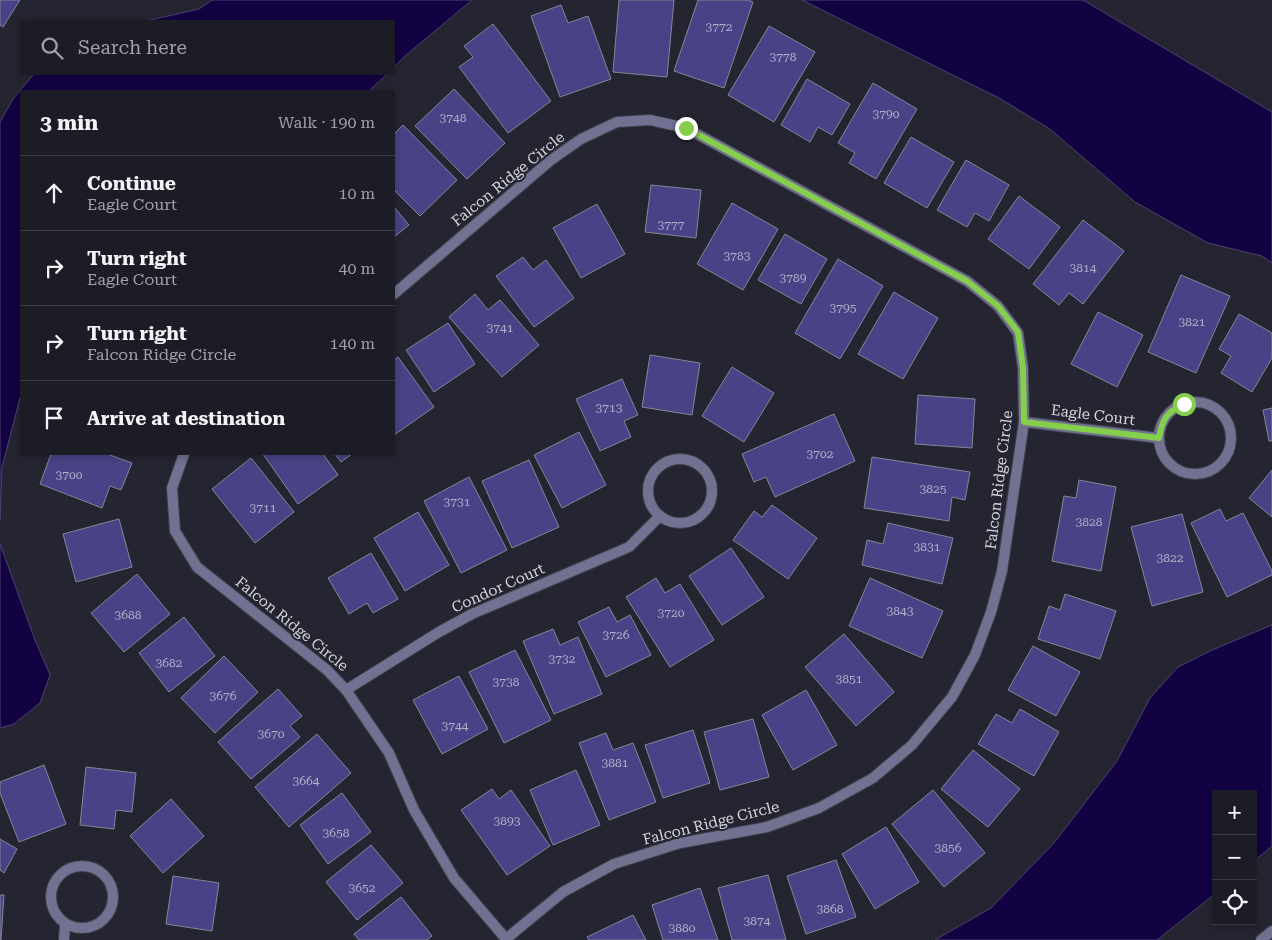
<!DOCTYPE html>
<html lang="en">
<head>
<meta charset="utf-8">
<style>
  :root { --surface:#1c1c26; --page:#292932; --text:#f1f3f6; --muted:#a0a1a7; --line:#3a3a43 }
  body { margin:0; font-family:"Roboto Serif",serif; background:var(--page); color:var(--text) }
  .controls { position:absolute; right:15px; bottom:15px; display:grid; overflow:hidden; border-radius:0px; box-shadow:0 2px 8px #0003 }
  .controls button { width:45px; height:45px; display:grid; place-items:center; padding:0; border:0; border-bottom:1px solid var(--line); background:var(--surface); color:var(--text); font:25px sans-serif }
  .stop { position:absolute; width:15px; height:15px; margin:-11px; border:4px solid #85cf4c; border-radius:50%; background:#fff }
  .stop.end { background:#85cf4c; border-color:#fff; box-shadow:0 1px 5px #0008 }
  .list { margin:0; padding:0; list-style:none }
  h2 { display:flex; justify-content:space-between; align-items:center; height:65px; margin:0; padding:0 20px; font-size:21px }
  h2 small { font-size:16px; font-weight:400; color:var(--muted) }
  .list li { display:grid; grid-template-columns:32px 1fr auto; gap:15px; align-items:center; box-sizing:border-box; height:75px; padding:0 20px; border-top:1px solid var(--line) }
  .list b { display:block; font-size:19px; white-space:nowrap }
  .list p { margin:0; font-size:16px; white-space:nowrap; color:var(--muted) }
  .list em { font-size:16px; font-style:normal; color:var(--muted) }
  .icon { flex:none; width:28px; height:28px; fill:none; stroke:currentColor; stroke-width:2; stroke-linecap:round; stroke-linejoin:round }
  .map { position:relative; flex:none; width:1272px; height:940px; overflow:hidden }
  .search { position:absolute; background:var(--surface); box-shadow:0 2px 8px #0003; left:20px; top:20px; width:375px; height:55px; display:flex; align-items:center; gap:12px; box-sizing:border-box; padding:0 18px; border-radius:0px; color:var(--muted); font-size:19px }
  .panel { position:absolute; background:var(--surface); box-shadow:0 2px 8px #0003; left:20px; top:90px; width:375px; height:365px; border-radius:0px }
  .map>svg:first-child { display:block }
</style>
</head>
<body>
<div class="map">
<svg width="1272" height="940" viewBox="0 0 1272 940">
  <rect width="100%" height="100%" fill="#252532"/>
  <g fill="#130242" stroke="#4d4170">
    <polygon points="212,0 472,0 405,56 394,67 394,21 146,21 199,9"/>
    <polygon points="802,0 1083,0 1272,112 1272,263 1262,256 1208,243 1135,202 1050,129 999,98"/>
    <polygon points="34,74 387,74 369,91 21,91 21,394 2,467 0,521 0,122 13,99"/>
    <polygon points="0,544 35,640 50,675 40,703 14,724 0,728"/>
    <polygon points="1272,625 1272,846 1253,862 1253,794 1216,794 1216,893 1157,940 935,940 991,908 1054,843 1117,761 1150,698 1178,667 1212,650"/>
  </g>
  <g fill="#474386" stroke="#858696">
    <polygon points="0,0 20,0 3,27 0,25"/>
    <polygon points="619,0 674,0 667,77 613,72"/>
    <polygon points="698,0 748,0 753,2 724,88 674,71"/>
    <polygon points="561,5 568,23 588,16 611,79 560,97 531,16"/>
    <polygon points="493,24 551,101 508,133 459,67 473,57 464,46"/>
    <polygon points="769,26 815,52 774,122 728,95"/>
    <polygon points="807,79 850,104 832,135 818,127 810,142 781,125"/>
    <polygon points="873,83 917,109 876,179 849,163 855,153 838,143"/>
    <polygon points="454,89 505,143 467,179 415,126"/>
    <polygon points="403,125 457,180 420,216 394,190 394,134"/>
    <polygon points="911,137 954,162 927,208 884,183"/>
    <polygon points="966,160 1009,185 989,221 975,213 967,227 937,210"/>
    <polygon points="651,185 701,190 696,238 645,232"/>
    <polygon points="1019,196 1060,227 1029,269 988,239"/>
    <polygon points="732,203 778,229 743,290 697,264"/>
    <polygon points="597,204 625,254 581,278 553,228"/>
    <polygon points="394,207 409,225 394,237"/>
    <polygon points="1083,220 1124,251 1083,304 1069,293 1059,305 1033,284"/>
    <polygon points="785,234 827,259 801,304 758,280"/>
    <polygon points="523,257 533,270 546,260 574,298 534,327 496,276"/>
    <polygon points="838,259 883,286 840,359 795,333"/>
    <polygon points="1181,275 1230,296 1196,373 1148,352"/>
    <polygon points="894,292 938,318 903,379 858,354"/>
    <polygon points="475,294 488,310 500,300 539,345 502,377 449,317"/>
    <polygon points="1098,312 1143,335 1117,387 1071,364"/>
    <polygon points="1239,314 1272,333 1272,358 1252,392 1221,373 1231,356 1219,349"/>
    <polygon points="448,323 475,364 434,392 406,350"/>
    <polygon points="650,355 700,363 692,415 642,407"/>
    <polygon points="398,357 434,407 394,435 394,360"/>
    <polygon points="732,367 774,393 744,442 702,416"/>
    <polygon points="622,379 638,415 624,421 631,437 600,451 576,399"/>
    <polygon points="918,395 975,399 972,448 915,444"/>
    <polygon points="1272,408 1272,441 1269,441 1263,410"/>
    <polygon points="834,414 855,461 775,497 766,477 754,482 742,454"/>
    <polygon points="579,432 606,485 562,508 534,455"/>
    <polygon points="51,454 107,454 132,463 121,490 110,486 102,508 40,484"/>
    <polygon points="263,454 323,454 338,475 298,504"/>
    <polygon points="335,454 352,454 341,462"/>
    <polygon points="872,457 970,472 965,500 952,497 949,521 864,508"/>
    <polygon points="251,458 294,512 255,543 212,489"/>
    <polygon points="529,460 559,527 512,548 482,481"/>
    <polygon points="1272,470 1272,517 1249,498"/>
    <polygon points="469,477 507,550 461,573 424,501"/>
    <polygon points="1079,480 1116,487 1101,571 1052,561 1064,496 1076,498"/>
    <polygon points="772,505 817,538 788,579 733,540 754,511 762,517"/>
    <polygon points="1220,509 1226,521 1243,513 1272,571 1272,575 1227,597 1191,523"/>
    <polygon points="418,512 449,565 405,591 374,538"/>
    <polygon points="1182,514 1203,592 1152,606 1131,527"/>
    <polygon points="119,519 132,567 76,582 63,534"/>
    <polygon points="888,523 953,538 942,584 862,565 867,540 883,544"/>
    <polygon points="731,548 764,597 722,625 689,576"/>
    <polygon points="371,553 398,599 373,613 367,603 349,614 328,578"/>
    <polygon points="137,574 170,614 124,652 91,613"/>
    <polygon points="656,578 665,593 680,584 714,640 670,667 626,597"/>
    <polygon points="870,578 943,611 922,658 849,626"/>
    <polygon points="1065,594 1116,611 1100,659 1038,639 1049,606 1060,610"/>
    <polygon points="609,607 617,622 630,615 651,655 606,677 578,622"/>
    <polygon points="184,617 215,656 169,692 139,653"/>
    <polygon points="553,629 560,645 578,637 602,694 554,714 523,641"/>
    <polygon points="844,634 894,692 856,726 805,667"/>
    <polygon points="1033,646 1080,672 1056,716 1008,690"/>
    <polygon points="515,650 551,720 504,743 469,672"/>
    <polygon points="224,656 258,692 215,733 181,698"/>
    <polygon points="459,676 488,729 442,754 413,700"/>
    <polygon points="278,689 302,716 290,726 300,737 251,779 218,742"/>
    <polygon points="806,690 837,745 793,770 762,715"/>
    <polygon points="1020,709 1059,732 1034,776 978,744 996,714 1012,723"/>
    <polygon points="753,719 769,777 720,790 704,732"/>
    <polygon points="693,730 710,783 663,798 645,745"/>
    <polygon points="606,733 613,750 633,743 656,802 609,820 579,743"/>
    <polygon points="317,734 351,773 289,827 255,787"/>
    <polygon points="973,750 1020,789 988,827 941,789"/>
    <polygon points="44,765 66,824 19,842 0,793 0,782"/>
    <polygon points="86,767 136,773 132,812 116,810 114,829 80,825"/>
    <polygon points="576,770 600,825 553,845 530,790"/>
    <polygon points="492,789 499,799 511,790 550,846 507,875 461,810"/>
    <polygon points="933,790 985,853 944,887 892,824"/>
    <polygon points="342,793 371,832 328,864 300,825"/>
    <polygon points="171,799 204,836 163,873 130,836"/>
    <polygon points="886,827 919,882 875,909 842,854"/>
    <polygon points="0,839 17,849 4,873 0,870"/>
    <polygon points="371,845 403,883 357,920 326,882"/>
    <polygon points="836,860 856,917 806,934 787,876"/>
    <polygon points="768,875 786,940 732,940 718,888"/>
    <polygon points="173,876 219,883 212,931 166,924"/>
    <polygon points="700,888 718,940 663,940 652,905"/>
    <polygon points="0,895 4,895 1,940 0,940"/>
    <polygon points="401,897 432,936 427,940 359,940 354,934"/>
    <polygon points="633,915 646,940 589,940 587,937"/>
  </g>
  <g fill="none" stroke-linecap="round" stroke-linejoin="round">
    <g stroke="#41414d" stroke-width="12">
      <g id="minor">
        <circle cx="1195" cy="438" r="36"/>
        <polyline points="1024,422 1159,438"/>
        <polyline points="184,454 172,488 175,531 197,567 327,670 346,690 389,753 414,810 454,878 506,939 563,892 614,864 680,843 767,827 819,808 873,778 912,745 952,697 975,655 991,612 1002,571 1024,422 1023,368 1018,333 998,306 967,281 686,128 650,120 617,122 581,139 551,160 394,294"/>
        <circle cx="680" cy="491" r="32"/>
        <polyline points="346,690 439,632 472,614 629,547 660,516"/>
        <circle cx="82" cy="897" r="31"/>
        <polyline points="64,940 65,924"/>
        <polyline points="1261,940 1272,931"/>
      </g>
    </g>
    <use href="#minor" stroke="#717191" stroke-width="10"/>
  </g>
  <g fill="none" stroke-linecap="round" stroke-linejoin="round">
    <path stroke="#85cf4c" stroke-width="6" d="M686 128 967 281 998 306 1018 332 1023 368 1024 422 1159 438C1162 419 1167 412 1184 404"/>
  </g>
  <g text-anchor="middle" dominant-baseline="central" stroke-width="4" stroke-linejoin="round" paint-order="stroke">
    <g font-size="12" fill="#b1b0c7">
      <text x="719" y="27">3772</text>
      <text x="783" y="57">3778</text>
      <text x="886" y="114">3790</text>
      <text x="453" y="118">3748</text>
      <text x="671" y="225">3777</text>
      <text x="737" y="256">3783</text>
      <text x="1083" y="268">3814</text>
      <text x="793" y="278">3789</text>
      <text x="843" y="308">3795</text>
      <text x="1192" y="322">3821</text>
      <text x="500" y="328">3741</text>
      <text x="609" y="408">3713</text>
      <text x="820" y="454">3702</text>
      <text x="69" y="475">3700</text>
      <text x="933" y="489">3825</text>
      <text x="457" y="502">3731</text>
      <text x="263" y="508">3711</text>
      <text x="1089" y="522">3828</text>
      <text x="927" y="547">3831</text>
      <text x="1170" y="558">3822</text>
      <text x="900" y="611">3843</text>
      <text x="671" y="613">3720</text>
      <text x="128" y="615">3688</text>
      <text x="616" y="635">3726</text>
      <text x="562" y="659">3732</text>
      <text x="169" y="663">3682</text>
      <text x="849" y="679">3851</text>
      <text x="506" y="682">3738</text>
      <text x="223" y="696">3676</text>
      <text x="455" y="726">3744</text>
      <text x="271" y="734">3670</text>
      <text x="615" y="763">3881</text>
      <text x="306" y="781">3664</text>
      <text x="507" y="821">3893</text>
      <text x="336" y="833">3658</text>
      <text x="948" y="848">3856</text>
      <text x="362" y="888">3652</text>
      <text x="830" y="909">3868</text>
      <text x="757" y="921">3874</text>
      <text x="682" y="928">3880</text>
    </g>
    <g font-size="15" fill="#d4d4dd" stroke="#252532">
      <text transform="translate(508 179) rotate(-39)">Falcon Ridge Circle</text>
      <text transform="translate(1093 415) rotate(7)">Eagle Court</text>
      <text transform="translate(999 480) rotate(-83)">Falcon Ridge Circle</text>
      <text transform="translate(498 588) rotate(-24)">Condor Court</text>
      <text transform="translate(292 624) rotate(39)">Falcon Ridge Circle</text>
      <text transform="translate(711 823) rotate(-14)">Falcon Ridge Circle</text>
    </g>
  </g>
</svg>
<div class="controls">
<button>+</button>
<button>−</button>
<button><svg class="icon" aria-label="locate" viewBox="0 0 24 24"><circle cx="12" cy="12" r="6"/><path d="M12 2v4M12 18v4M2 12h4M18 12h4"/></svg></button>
</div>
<div class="stop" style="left:1184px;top:404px"></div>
<div class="stop end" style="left:686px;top:128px"></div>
<div class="search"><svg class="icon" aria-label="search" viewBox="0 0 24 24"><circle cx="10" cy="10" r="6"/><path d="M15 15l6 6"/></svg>Search here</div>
<section class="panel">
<h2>3 min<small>Walk · 190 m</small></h2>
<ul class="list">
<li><svg class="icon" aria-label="ahead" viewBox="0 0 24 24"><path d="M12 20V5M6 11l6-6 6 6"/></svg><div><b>Continue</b><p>Eagle Court</p></div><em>10 m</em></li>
<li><svg class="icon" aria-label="right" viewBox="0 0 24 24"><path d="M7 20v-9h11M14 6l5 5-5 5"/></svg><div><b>Turn right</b><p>Eagle Court</p></div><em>40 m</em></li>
<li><svg class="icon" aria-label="right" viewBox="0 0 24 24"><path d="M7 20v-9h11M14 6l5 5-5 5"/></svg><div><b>Turn right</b><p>Falcon Ridge Circle</p></div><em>140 m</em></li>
<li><svg class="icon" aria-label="arrive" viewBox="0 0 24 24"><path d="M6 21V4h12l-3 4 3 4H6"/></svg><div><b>Arrive at destination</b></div></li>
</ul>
</section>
</div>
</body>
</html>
